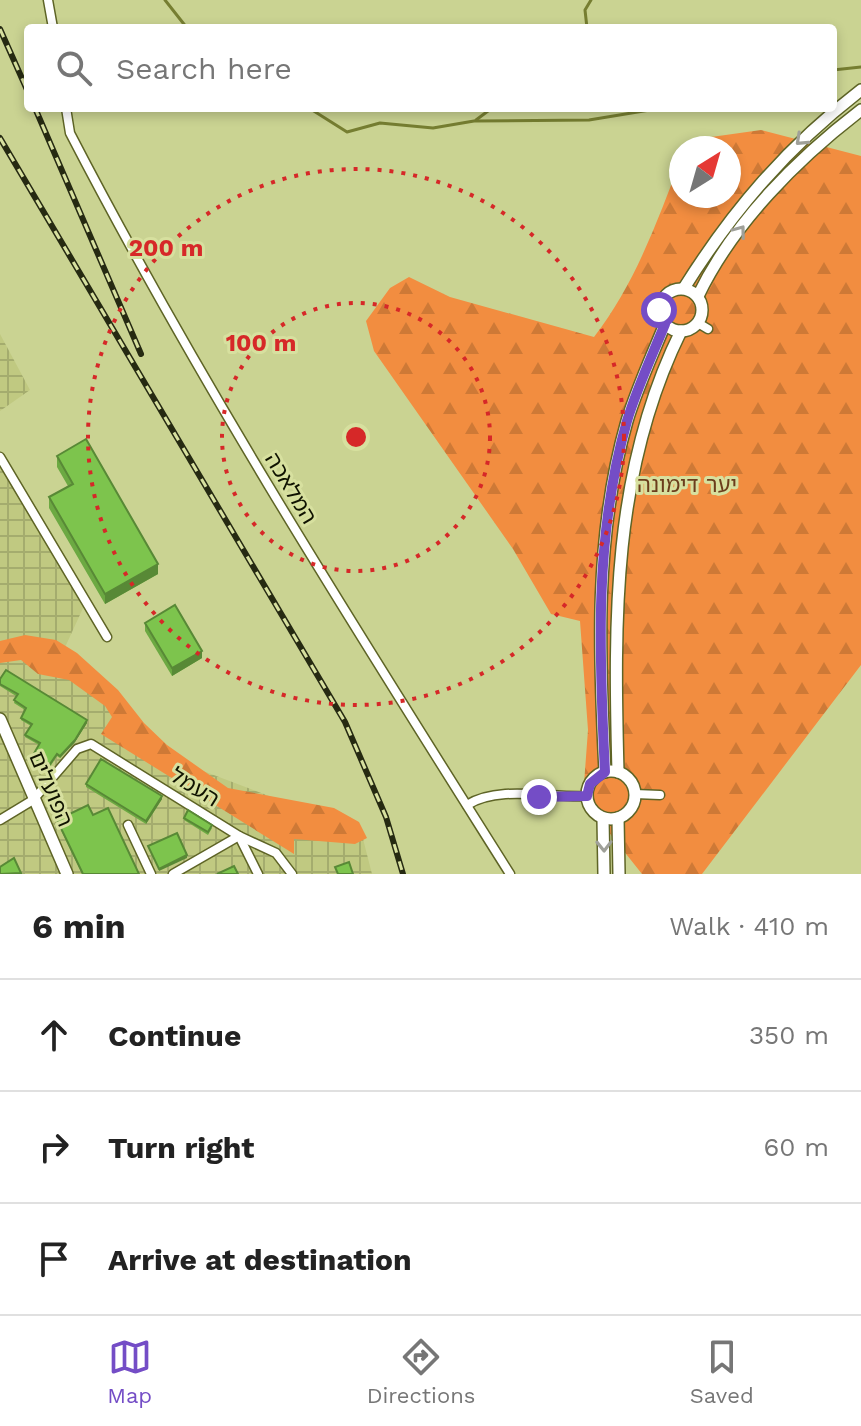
<!DOCTYPE html>
<html lang="en">
<head>
<meta charset="utf-8">
<style>
  :root { --surface:#fff; --page:#f6f6f6; --text:#222; --muted:#767676; --line:#e0e0e0; --accent:#744dc6 }
  body { margin:0; font-family:"Work Sans","Noto Sans Hebrew",sans-serif; background:var(--page); color:var(--text) }
  .compass { position:absolute; left:669px; top:136px; width:72px; height:72px; border-radius:50%; background:var(--surface); box-shadow:0 4px 12px #0003; rotate:37deg }
  .stop { position:absolute; width:24px; height:24px; margin:-18px; border:6px solid #744dc6; border-radius:50%; background:#fff }
  .stop.end { background:#744dc6; border-color:#fff; box-shadow:0 2px 8px #0008 }
  .list { margin:0; padding:0; list-style:none }
  h2 { display:flex; justify-content:space-between; align-items:center; height:104px; margin:0; padding:0 32px; font-size:34px }
  h2 small { font-size:26px; font-weight:400; color:var(--muted) }
  .list li { display:grid; grid-template-columns:52px 1fr auto; gap:24px; align-items:center; box-sizing:border-box; height:112px; padding:0 32px; border-top:2px solid var(--line) }
  .list b { display:block; font-size:30px; white-space:nowrap }
  .list em { font-size:26px; font-style:normal; color:var(--muted) }
  .icon { flex:none; width:44px; height:44px; fill:none; stroke:currentColor; stroke-width:2; stroke-linecap:round; stroke-linejoin:round }
  .map { position:relative; flex:none; width:861px; height:874px; overflow:hidden }
  .search { position:absolute; background:var(--surface); box-shadow:0 4px 12px #0003; left:24px; right:24px; top:24px; height:88px; display:flex; align-items:center; gap:20px; box-sizing:border-box; padding:0 28px; border-radius:8px; color:var(--muted); font-size:30px }
  .sheet { height:440px; background:var(--surface) }
  nav { display:flex; justify-content:space-around; align-items:center; box-sizing:border-box; height:112px; border-top:2px solid var(--line); background:var(--surface); font-size:22px; color:var(--muted) }
  nav a { display:grid; justify-items:center; gap:4px }
  nav .on { color:var(--accent) }
  .map>svg:first-child { display:block }
</style>
</head>
<body>
<div class="map">
<svg width="861" height="874" viewBox="0 0 861 874">
  <defs>
    <pattern id="industrial-grid" width="8" height="8" patternUnits="userSpaceOnUse" patternTransform="scale(2)"><rect width="8" height="8" fill="#c0c981"/><path d="M0 4h8M4 0v8" fill="none" stroke="#a4ac6e"/></pattern>
    <pattern id="forest-firs" width="22" height="20" patternUnits="userSpaceOnUse" patternTransform="scale(2)"><rect width="22" height="20" fill="#f28d40"/><path d="M5 1l3.5 6h-7zM16 11l3.5 6h-7z" fill="#ce7936"/></pattern>
  </defs>
  <rect width="100%" height="100%" fill="#cad392"/>
  <g fill="url(#industrial-grid)">
    <polygon points="0,334 30,390 0,411"/>
    <polygon points="0,457 84,606 61,656 169,758 361,831 372,874 0,874"/>
  </g>
  <g fill="url(#forest-firs)">
    <path d="M761 130 861 156V665L702 874H642L607 830 584 784 588 730 580 621 551 614 513 549 374 351 366 321 390 288 409 277 450 297 594 337C635 284 657 222 681 159V196H729V148H686L690 140Z"/>
    <polygon points="25,635 56,640 77,653 118,690 144,723 167,745 228,788 334,808 359,822 367,838 355,844 294,839 294,854 101,734 112,717 105,706 69,680 38,674 21,660 0,663 0,641"/>
  </g>
  <g fill="none" stroke-linecap="round" stroke-linejoin="round">
    <g stroke="#767e31" stroke-width="3">
      <polyline points="165,0 187,28"/>
      <polyline points="587,28 585,10 591,0"/>
      <polyline points="833,70 861,67"/>
      <polyline points="309,108 347,132 380,123 433,128 474,121 589,120 662,108"/>
      <polyline points="476,120 492,108"/>
    </g>
    <g stroke="#5e6426" stroke-width="11">
      <g id="street">
        <polyline points="48,0 53,28"/>
        <path d="M66 108 70 133C202 388 357 631 510 874"/>
        <polyline points="698,323 708,329"/>
        <polyline points="0,457 107,637"/>
        <polyline points="635,794 660,795"/>
        <path d="M467 805C499 785 549 798 587 796"/>
        <polyline points="0,820 33,800 77,749 91,744 239,836 258,874"/>
        <polyline points="128,825 151,874"/>
        <polyline points="173,874 239,836 276,853 292,874"/>
      </g>
    </g>
    <g stroke="#5e6426" stroke-width="14">
      <g id="secondary">
        <path d="M684 288C733 210 788 146 861 90"/>
        <circle cx="681" cy="310" r="21"/>
        <path d="M698 296C733 223 797 159 861 110"/>
        <polyline points="0,719 67,874"/>
        <circle cx="611" cy="795" r="24"/>
        <path d="M605 772C599 654 594 536 627 421 637 388 652 356 665 324"/>
        <path d="M618 772C614 620 612 471 681 331"/>
        <polyline points="603,818 604,874"/>
        <polyline points="618,818 619,874"/>
      </g>
    </g>
    <use href="#street" stroke="#fff" stroke-width="8"/>
    <use href="#secondary" stroke="#fff" stroke-width="11"/>
    <g stroke="#262a12" stroke-width="6">
      <g id="rail">
        <polyline points="0,29 28,92"/>
        <polyline points="35,108 141,354"/>
        <polyline points="0,138 345,722 386,817 403,874"/>
      </g>
    </g>
    <use href="#rail" stroke="#d7e09f" stroke-width="3" stroke-dasharray="9" stroke-linecap="butt"/>
  </g>
  <g fill="#6ca942">
    <polygon points="57,456 158,574 105,604 49,508 49,497 68,486 57,467"/>
    <polygon points="145,623 202,658 172,676 145,631"/>
    <polygon points="0,679 87,723 75,742 60,758 57,756 48,770 32,759 32,757 39,745 25,737 25,735 31,726 21,720 21,718 25,710 14,703 16,696 0,686"/>
    <polygon points="86,784 162,799 146,824 86,787"/>
    <polygon points="93,815 139,874 82,874 57,822 57,820"/>
    <polygon points="184,818 212,828 208,835 184,820"/>
  </g>
  <g fill="#588936">
    <polygon points="158,564 158,574 105,604 105,594"/>
    <polygon points="202,651 202,658 172,676 172,668"/>
    <polygon points="87,720 87,723 75,742 60,758 60,756"/>
    <polygon points="162,796 162,799 146,824 146,821"/>
    <polygon points="187,855 187,858 159,871 159,869"/>
  </g>
  <g fill="#7dc44d" stroke="#588936" stroke-width="2">
    <polygon points="86,439 158,564 105,594 49,497 73,484 57,456"/>
    <polygon points="175,605 202,651 172,668 145,623"/>
    <polygon points="6,670 87,720 75,740 60,756 57,754 48,767 32,757 40,743 25,735 32,724 21,718 26,708 14,700 18,694 0,684 0,679"/>
    <polygon points="101,759 162,796 146,821 86,784"/>
    <polygon points="88,805 93,815 108,808 139,874 83,874 57,820"/>
    <polygon points="188,810 212,825 208,832 184,818"/>
    <polygon points="177,833 187,855 159,869 148,846"/>
    <polygon points="14,858 21,873 0,874 0,867"/>
    <polygon points="349,862 353,874 338,874 335,867"/>
    <polygon points="234,866 238,874 217,874"/>
  </g>
  <defs><path id="oneway-chevron" d="M-2-3.5L2.5 0L-2 3.5" fill="none" stroke-width="1.6" stroke-linecap="round" stroke-linejoin="round" transform="scale(2)"/></defs>
  <g stroke="#9fa099">
    <use href="#oneway-chevron" transform="translate(801 140) rotate(137)"/>
    <use href="#oneway-chevron" transform="translate(740 231) rotate(-53)"/>
    <use href="#oneway-chevron" transform="translate(604 846) rotate(89)"/>
  </g>
  <g fill="none" stroke-linecap="round" stroke-linejoin="round">
    <path stroke="#744dc6" stroke-width="10" d="M539 797 587 796 590 784 605 772C599 654 594 536 627 421 637 388 652 356 665 324L659 310"/>
  </g>
  <g fill="none" stroke="#d62828" stroke-width="4" stroke-dasharray="4 8">
    <circle cx="356" cy="437" r="134"/>
    <circle cx="356" cy="437" r="268"/>
  </g>
  <g text-anchor="middle" dominant-baseline="central" stroke-width="6" stroke-linejoin="round" paint-order="stroke">
    <g font-size="22" fill="#6b3d1c" stroke="#d7e09f">
      <text x="687" y="484">יער דימונה</text>
    </g>
    <g font-size="22" fill="#0f1200" stroke="#d7e09f">
      <text transform="translate(291 488) rotate(59)">המלאכה</text>
      <text transform="translate(195 787) rotate(32)">העמל</text>
      <text transform="translate(51 789) rotate(67)">הפועלים</text>
    </g>
  </g>
  <circle cx="356" cy="437" r="12" fill="#d62828" stroke="#d7e09f" stroke-width="4"/>
  <g font-size="24" text-anchor="middle" font-weight="bold" fill="#d62828" stroke="#d7e09f" stroke-width="6" stroke-linejoin="round" paint-order="stroke">
    <text x="166" y="256">200 m</text>
    <text x="261" y="351">100 m</text>
  </g>
</svg>
<svg class="compass" viewBox="-18 -18 36 36"><path d="M0-13l5 13h-10z" fill="#e53935"/><path d="M0 13l5-13h-10z" fill="#767676"/></svg>
<div class="stop" style="left:659px;top:310px"></div>
<div class="stop end" style="left:539px;top:797px"></div>
<div class="search"><svg class="icon" aria-label="search" viewBox="0 0 24 24"><circle cx="10" cy="10" r="6"/><path d="M15 15l6 6"/></svg>Search here</div>
</div>
<section class="sheet">
<h2>6 min<small>Walk · 410 m</small></h2>
<ul class="list">
<li><svg class="icon" aria-label="ahead" viewBox="0 0 24 24"><path d="M12 20V5M6 11l6-6 6 6"/></svg><div><b>Continue</b></div><em>350 m</em></li>
<li><svg class="icon" aria-label="right" viewBox="0 0 24 24"><path d="M7 20v-9h11M14 6l5 5-5 5"/></svg><div><b>Turn right</b></div><em>60 m</em></li>
<li><svg class="icon" aria-label="arrive" viewBox="0 0 24 24"><path d="M6 21V4h12l-3 4 3 4H6"/></svg><div><b>Arrive at destination</b></div></li>
</ul>
</section>
<nav>
<a class="on"><svg class="icon" aria-label="map" viewBox="0 0 24 24"><path d="M3 6l6-2 6 2 6-2v14l-6 2-6-2-6 2zM9 4v14M15 6v14"/></svg>Map</a>
<a><svg class="icon" aria-label="directions" viewBox="0 0 24 24"><path d="M12 3l9 9-9 9-9-9zM9 14v-3h6M13 9l2 2-2 2"/></svg>Directions</a>
<a><svg class="icon" aria-label="saved" viewBox="0 0 24 24"><path d="M7 4h10v16l-5-4-5 4z"/></svg>Saved</a>
</nav>
</body>
</html>
